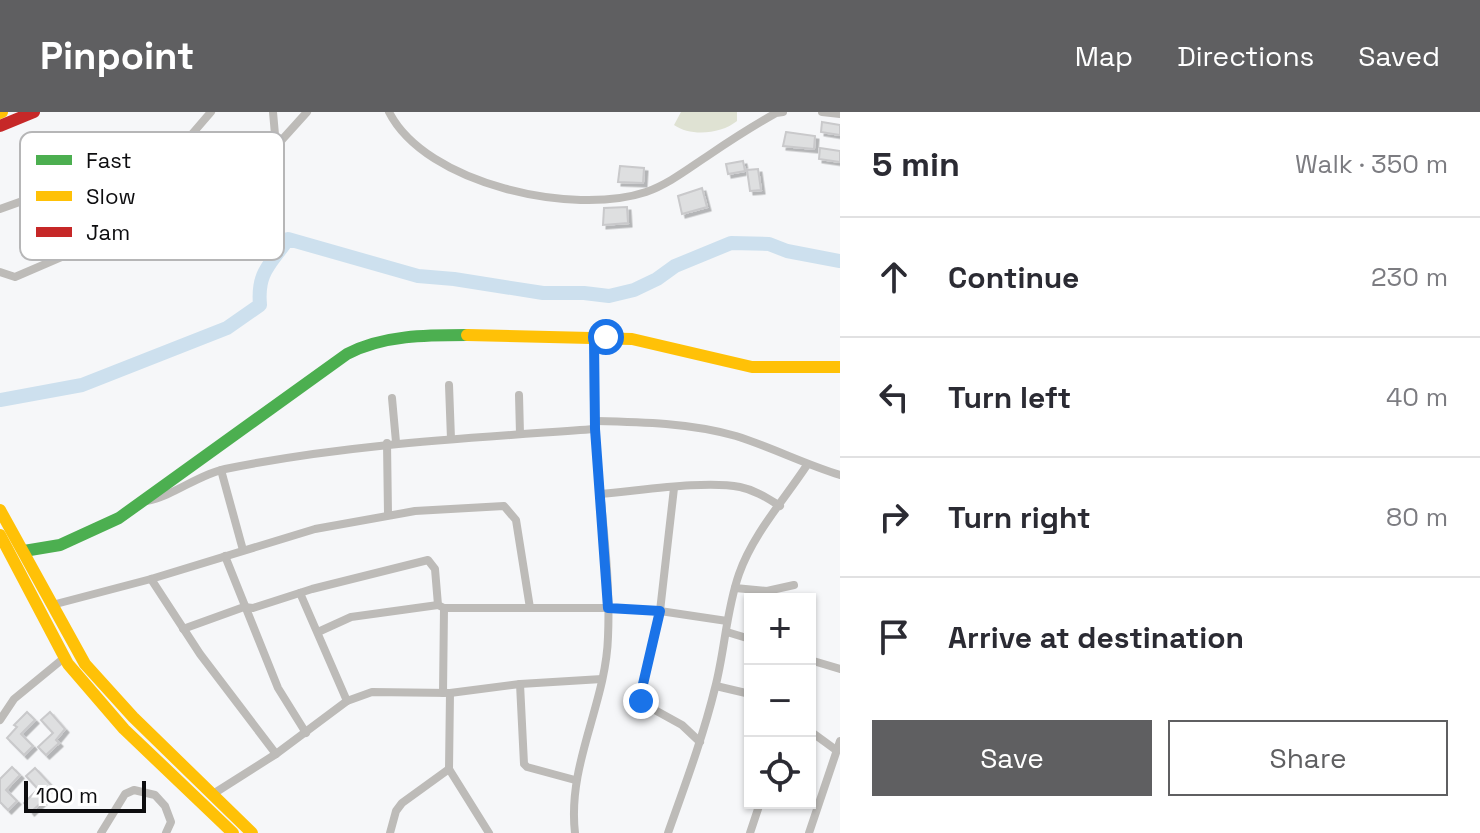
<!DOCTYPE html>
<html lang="en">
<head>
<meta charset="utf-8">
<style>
  :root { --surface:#fff; --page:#f7f7f7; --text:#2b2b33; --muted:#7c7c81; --line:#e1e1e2; --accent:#5f5f61 }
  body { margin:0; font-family:"Space Grotesk",sans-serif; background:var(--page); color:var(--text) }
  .controls { position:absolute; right:24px; bottom:24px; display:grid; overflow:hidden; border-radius:0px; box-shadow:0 2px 6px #0004 }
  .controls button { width:72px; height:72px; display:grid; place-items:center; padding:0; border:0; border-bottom:2px solid var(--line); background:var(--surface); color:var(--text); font:40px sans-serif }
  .scale { position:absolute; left:24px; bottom:20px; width:122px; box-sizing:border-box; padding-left:8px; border:4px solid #0d0d0f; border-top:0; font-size:22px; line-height:28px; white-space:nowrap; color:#0d0d0f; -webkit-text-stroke:6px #fff; paint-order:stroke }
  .stop { position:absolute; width:24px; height:24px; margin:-18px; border:6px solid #1a73e8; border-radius:50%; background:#fff }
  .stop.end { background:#1a73e8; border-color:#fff; box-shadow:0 2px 8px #0008 }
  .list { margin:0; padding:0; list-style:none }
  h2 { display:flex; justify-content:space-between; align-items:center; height:104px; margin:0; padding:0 32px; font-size:34px }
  h2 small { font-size:26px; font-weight:400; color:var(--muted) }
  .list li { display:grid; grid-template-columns:52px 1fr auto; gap:24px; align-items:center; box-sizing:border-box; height:120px; padding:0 32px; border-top:2px solid var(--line) }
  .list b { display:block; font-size:30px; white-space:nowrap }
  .list em { font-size:26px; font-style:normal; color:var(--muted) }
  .actions { display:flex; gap:16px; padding:24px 32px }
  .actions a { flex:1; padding:18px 0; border:2px solid var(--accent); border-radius:0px; text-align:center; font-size:28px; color:var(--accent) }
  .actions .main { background:var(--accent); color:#fff }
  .icon { flex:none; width:44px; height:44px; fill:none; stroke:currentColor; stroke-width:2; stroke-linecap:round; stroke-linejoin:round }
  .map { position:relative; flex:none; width:840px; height:721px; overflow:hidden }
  header { display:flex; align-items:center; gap:48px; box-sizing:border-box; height:112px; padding:0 40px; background:var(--accent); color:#fff }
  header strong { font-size:38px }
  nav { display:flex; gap:44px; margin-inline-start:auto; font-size:28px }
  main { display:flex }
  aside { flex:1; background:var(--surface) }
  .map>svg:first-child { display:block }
</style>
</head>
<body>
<header>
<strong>Pinpoint</strong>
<nav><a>Map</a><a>Directions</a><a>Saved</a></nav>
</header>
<main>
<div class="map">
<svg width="840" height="721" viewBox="0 0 840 721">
  <defs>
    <filter id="shadow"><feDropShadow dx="3.5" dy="3.5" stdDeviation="0" flood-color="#0004"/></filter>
  </defs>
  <rect width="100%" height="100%" fill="#f6f7f9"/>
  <path fill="#dfe2d3" d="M681 0H737V9C721 22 691 25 674 13Z"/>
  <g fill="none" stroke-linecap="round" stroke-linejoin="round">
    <path stroke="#cde0ee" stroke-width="14" d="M0 288 82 273 227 216 260 193C257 160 270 153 288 127L418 164 454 167 543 181H584L609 184 634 178 657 167 675 154 731 131 769 132 787 139 840 149"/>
  </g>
  <g fill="#dedfe0" stroke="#c9c9cb" stroke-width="2" filter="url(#shadow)">
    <polygon points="822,10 840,13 840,23 821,20"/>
    <polygon points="786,20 815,24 814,37 783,34"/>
    <polygon points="820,36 840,39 840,50 819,47"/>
    <polygon points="743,49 745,59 728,62 726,52"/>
    <polygon points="620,54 644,56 643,71 618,70"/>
    <polygon points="758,57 761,78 750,79 747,58"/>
    <polygon points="702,76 707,95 682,102 678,84"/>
    <polygon points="627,95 628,111 603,113 604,96"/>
    <polygon points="27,600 35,608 21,622 33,634 24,643 7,626 17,615 14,613"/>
    <polygon points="50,600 65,617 56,628 59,631 46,643 38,635 53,621 41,608"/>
    <polygon points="12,655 20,663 6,678 17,689 8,698 0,690 0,667"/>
    <polygon points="35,656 51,673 41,684 44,688 31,700 24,691 38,677 26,664"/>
  </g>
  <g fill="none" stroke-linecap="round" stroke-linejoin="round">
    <g stroke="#bdbbb8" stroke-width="8">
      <polyline points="273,0 276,34"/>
      <path d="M389 0C426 73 574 104 646 80 669 72 689 56 709 43 731 28 753 14 776 1L783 0"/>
      <polyline points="822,0 840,2"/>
      <polyline points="0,97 140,47 192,22 211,0"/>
      <polyline points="0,160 15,165 229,73 270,41 307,0"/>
      <polyline points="449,273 451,327"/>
      <polyline points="519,283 520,322"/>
      <polyline points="392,286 396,330"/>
      <path d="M595 309C642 310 690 311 736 324 771 335 804 352 840 363"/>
      <polyline points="387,331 388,402"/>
      <polyline points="221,358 243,438"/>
      <polyline points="674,376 660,499 640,585 644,592 682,613 700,630"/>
      <path d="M600 382C639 379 704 368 740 375 755 378 767 386 780 394"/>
      <path d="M146 389C174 384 197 363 225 357 347 332 471 326 595 317"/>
      <polyline points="225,444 278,576 306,621"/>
      <polyline points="151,467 200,542 276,642"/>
      <polyline points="735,476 767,479 794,473"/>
      <polyline points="300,481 347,589"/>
      <polyline points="52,493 151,467 315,417 415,399 504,394 516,408 530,496"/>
      <polyline points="444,496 608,496 660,499 727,509"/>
      <polyline points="183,517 244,495 253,496 312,477 428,448 435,457 438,493 444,496 443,581"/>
      <polyline points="318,520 351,505 438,493"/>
      <polyline points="727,520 750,527"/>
      <polyline points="810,548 840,557"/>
      <polyline points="520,572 524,652 527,655 575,668"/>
      <polyline points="716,574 750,582"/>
      <polyline points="450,581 449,657 489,721"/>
      <polyline points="0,608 14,587 64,546"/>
      <polyline points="810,619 836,638"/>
      <polyline points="213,682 276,642 347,589 372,580 450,581 520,572 602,567"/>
      <polyline points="101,721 125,682 134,678 155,683 165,694 171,710 166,721"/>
      <polyline points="390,721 396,699 402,691 449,657"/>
      <path d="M575 721C567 652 606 592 608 525 611 456 599 387 595 318 593 288 594 257 594 227"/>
      <path d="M668 721C685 673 703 625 715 576 725 538 726 499 739 462 753 422 784 388 807 353"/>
      <polyline points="750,721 760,691"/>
      <polyline points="809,721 840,629"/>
    </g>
    <path stroke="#4caf50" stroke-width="12" d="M24 439 60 433 119 406 347 242C383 223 427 223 467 223"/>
    <g stroke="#ffc107" stroke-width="12">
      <polyline points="0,1 2,0"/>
      <polyline points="467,223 632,227 752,255 840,255"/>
      <polyline points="0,398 85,552 133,605 252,721"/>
      <polyline points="0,423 68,552 124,617 233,721"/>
    </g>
    <polyline stroke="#c62828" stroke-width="12" points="0,14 34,0"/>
  </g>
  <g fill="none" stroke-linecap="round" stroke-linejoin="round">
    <polyline stroke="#1a73e8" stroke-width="10" points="606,225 594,227 595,317 608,496 660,499 640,585 641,589"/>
  </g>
  <rect x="20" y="20" width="264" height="128" rx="12" fill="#fff" stroke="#b6b6b7" stroke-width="2"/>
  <rect x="36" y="43" width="36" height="10" fill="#4caf50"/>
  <rect x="36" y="79" width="36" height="10" fill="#ffc107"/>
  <rect x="36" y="115" width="36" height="10" fill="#c62828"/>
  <g font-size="22" fill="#0d0d0f">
    <text x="86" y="56">Fast</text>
    <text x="86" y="92">Slow</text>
    <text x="86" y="128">Jam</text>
  </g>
</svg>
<div class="controls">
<button>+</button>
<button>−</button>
<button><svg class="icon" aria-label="locate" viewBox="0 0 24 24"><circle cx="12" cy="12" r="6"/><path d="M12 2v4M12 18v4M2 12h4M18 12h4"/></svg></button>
</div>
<div class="scale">100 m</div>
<div class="stop" style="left:606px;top:225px"></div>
<div class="stop end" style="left:641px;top:589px"></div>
</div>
<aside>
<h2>5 min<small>Walk · 350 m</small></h2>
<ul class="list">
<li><svg class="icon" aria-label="ahead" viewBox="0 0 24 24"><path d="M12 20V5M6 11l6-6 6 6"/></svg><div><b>Continue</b></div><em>230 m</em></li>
<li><svg class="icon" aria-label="left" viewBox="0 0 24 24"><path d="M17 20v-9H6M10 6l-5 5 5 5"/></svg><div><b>Turn left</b></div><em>40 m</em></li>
<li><svg class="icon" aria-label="right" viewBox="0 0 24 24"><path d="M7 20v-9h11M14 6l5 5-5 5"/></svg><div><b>Turn right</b></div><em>80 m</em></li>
<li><svg class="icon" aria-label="arrive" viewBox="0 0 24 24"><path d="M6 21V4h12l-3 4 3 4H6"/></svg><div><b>Arrive at destination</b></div></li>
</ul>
<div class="actions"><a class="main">Save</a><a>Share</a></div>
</aside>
</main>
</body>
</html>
